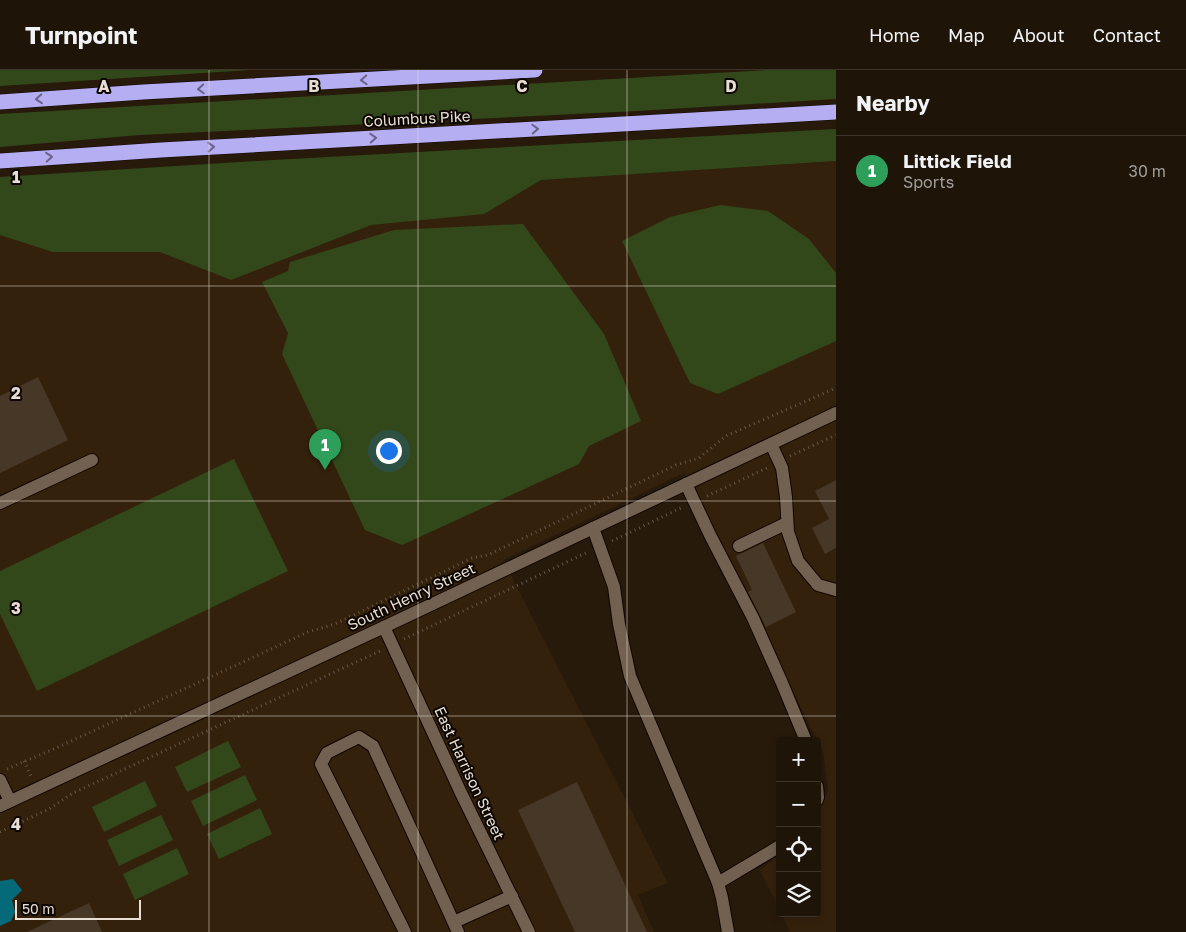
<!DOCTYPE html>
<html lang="en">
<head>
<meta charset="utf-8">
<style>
  :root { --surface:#1e1408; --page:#261d12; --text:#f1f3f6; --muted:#a19e9c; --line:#3c3329; --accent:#0f766e }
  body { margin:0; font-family:"Golos Text",sans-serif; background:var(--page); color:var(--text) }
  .controls { position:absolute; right:15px; bottom:15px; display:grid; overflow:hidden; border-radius:5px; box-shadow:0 2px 8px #0003 }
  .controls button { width:45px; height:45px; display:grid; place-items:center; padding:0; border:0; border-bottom:1px solid var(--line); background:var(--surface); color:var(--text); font:25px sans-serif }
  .scale { position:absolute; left:15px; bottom:12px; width:126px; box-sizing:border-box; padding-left:5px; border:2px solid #e8ded4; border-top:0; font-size:14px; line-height:18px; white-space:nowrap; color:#e8ded4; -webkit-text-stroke:4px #0c0602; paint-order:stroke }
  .you { position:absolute; left:388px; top:380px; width:18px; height:18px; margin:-12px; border:4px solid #fff; border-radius:50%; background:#1a73e8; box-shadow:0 0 0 8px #1a73e833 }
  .badge { display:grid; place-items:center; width:32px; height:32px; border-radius:50%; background:var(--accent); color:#fff; font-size:16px; font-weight:700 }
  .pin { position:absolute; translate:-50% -41px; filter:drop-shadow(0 1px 2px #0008) }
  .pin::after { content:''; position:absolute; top:26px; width:18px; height:15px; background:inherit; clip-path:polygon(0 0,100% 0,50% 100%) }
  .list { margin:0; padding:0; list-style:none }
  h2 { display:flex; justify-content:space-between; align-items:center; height:65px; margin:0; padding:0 20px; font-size:21px }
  h2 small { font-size:16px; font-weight:400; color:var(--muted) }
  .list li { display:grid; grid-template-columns:32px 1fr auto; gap:15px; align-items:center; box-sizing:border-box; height:70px; padding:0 20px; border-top:1px solid var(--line) }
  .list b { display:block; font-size:19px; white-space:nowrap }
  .list p { margin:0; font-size:16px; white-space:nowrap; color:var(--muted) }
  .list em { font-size:16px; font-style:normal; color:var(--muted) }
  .icon { flex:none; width:28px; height:28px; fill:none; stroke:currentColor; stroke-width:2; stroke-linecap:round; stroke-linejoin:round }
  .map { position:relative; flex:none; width:836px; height:862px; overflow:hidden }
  header { display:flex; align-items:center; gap:30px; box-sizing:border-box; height:70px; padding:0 25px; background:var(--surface); border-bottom:1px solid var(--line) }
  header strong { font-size:24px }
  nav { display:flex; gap:28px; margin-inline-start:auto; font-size:18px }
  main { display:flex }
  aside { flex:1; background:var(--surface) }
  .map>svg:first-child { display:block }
</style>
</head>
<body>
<header>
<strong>Turnpoint</strong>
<nav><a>Home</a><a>Map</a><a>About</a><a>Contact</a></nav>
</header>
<main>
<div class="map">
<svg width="836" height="862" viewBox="0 0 836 862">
  <rect width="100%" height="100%" fill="#281a0b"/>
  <g fill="#34210c">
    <polygon points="836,91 836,862 790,862 781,843 817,843 817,743 828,721 823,682 684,403 503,490 668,813 638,825 654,862 0,862 0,131 541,110"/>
    <polygon points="780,784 780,841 760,800"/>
  </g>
  <g fill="#32481a">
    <polygon points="0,0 250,0 0,16"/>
    <polygon points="768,0 836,0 836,29 637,41 140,65 0,77 0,44"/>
    <polygon points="836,59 836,91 541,110 484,144 371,155 231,210 160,182 53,182 0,165 0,107 273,90"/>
    <polygon points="720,135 768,141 809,169 836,203 836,271 718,324 690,313 622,171 670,147"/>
    <polygon points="523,154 604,264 641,351 589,376 579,394 402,475 365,460 282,284 288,263 262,212 288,201 290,192 394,160"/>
    <polygon points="234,389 288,501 37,621 0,544 0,501"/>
    <polygon points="228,671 241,697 187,722 175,697"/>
    <polygon points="245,705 257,730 203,756 191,731"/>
    <polygon points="145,711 157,736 104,762 92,737"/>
    <polygon points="260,738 272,764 219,789 207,764"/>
    <polygon points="161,745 173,770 119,796 107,770"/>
    <polygon points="177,778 189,804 135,830 123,804"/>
  </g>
  <polygon fill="#046979" points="13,809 22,820 12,830 15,842 11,851 0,856 0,811"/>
  <g fill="#473727">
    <polygon points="38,307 68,370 0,403 0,326"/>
    <polygon points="836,410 836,478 825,484 812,458 829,449 815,421"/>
    <polygon points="763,473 796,542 766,557 748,522 752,520 736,486"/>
    <polygon points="577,712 647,862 575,862 518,740"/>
    <polygon points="89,833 102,862 27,862"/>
  </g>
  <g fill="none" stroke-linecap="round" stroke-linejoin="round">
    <g stroke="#100500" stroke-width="14">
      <g id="minor">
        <polyline points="771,374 782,398 786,427 788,462 798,491 818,515 836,520"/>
        <polyline points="686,414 710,465 753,548 782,613 806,671"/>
        <polyline points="0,433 92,390"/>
        <polyline points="593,458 614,517 619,554 630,606 718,813"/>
        <polyline points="739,476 787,453"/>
        <polyline points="384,557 461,723 529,862"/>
        <polyline points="0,710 10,731"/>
        <polyline points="817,716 818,727 817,730"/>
        <polyline points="0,736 384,557 836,343"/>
        <polyline points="454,852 512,826"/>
        <polyline points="405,862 321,694 327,683 359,667 373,676 458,862"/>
        <polyline points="728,862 722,828 718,813 780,776"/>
      </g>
    </g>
    <g stroke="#100500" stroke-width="16">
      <g id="highway">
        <polyline points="0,32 143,22 535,0"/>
        <polyline points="0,91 161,80 836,42"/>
      </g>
    </g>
    <g stroke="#635649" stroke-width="3" stroke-dasharray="1 4" stroke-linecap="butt">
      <polyline points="790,386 836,365"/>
      <polyline points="707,426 767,398"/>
      <polyline points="612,471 683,437"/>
      <polyline points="404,569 588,482"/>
      <polyline points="24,691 31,706"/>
      <polyline points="7,699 56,678 308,562 335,554 472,488 488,485 676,395 699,388 726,366 836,318"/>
      <polyline points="0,762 49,739 73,723 380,581"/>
    </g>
    <use href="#minor" stroke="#726150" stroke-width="12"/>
    <use href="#highway" stroke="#b5aef2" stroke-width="15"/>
  </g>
  <defs><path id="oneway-chevron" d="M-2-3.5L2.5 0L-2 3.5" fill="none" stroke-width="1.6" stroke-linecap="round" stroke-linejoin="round" transform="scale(1.25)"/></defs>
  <g stroke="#696286">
    <use href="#oneway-chevron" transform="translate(364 10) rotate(177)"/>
    <use href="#oneway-chevron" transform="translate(201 19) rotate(177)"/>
    <use href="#oneway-chevron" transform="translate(39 29) rotate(176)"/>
    <use href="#oneway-chevron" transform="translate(535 59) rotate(-3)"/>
    <use href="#oneway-chevron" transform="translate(373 68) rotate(-3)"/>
    <use href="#oneway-chevron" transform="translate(211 77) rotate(-3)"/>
    <use href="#oneway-chevron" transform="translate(49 87) rotate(-4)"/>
  </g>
  <path fill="none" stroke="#e8ded4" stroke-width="1" stroke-opacity="0.55" d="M209 0V862M418 0V862M627 0V862M0 216H836M0 431H836M0 646H836"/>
  <g text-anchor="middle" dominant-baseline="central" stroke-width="4" stroke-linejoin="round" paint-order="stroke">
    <g font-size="15" fill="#e8ded4" stroke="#0c0602">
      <text transform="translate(417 48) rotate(-3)">Columbus Pike</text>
      <text transform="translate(411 526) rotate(-25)">South Henry Street</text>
      <text transform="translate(470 703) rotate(65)">East Harrison Street</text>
    </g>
  </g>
  <g font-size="16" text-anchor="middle" font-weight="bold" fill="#e8ded4" stroke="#0c0602" stroke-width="4" stroke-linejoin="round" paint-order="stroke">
    <text x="104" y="22">A</text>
    <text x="314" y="22">B</text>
    <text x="522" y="22">C</text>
    <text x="731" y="22">D</text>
    <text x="16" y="113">1</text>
    <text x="16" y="329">2</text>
    <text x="16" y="544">3</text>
    <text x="16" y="760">4</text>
  </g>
</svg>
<div class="controls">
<button>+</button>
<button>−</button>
<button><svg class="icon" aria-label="locate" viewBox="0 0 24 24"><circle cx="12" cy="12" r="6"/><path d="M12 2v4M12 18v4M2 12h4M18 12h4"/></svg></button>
<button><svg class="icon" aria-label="layers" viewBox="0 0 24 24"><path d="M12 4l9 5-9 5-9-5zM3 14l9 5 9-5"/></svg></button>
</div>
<div class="scale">50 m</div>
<div class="you"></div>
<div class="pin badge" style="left:325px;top:400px;background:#2e9e5b">1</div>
</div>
<aside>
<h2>Nearby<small></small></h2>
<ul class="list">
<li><span class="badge" style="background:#2e9e5b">1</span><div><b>Littick Field</b><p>Sports</p></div><em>30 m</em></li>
</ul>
</aside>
</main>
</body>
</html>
